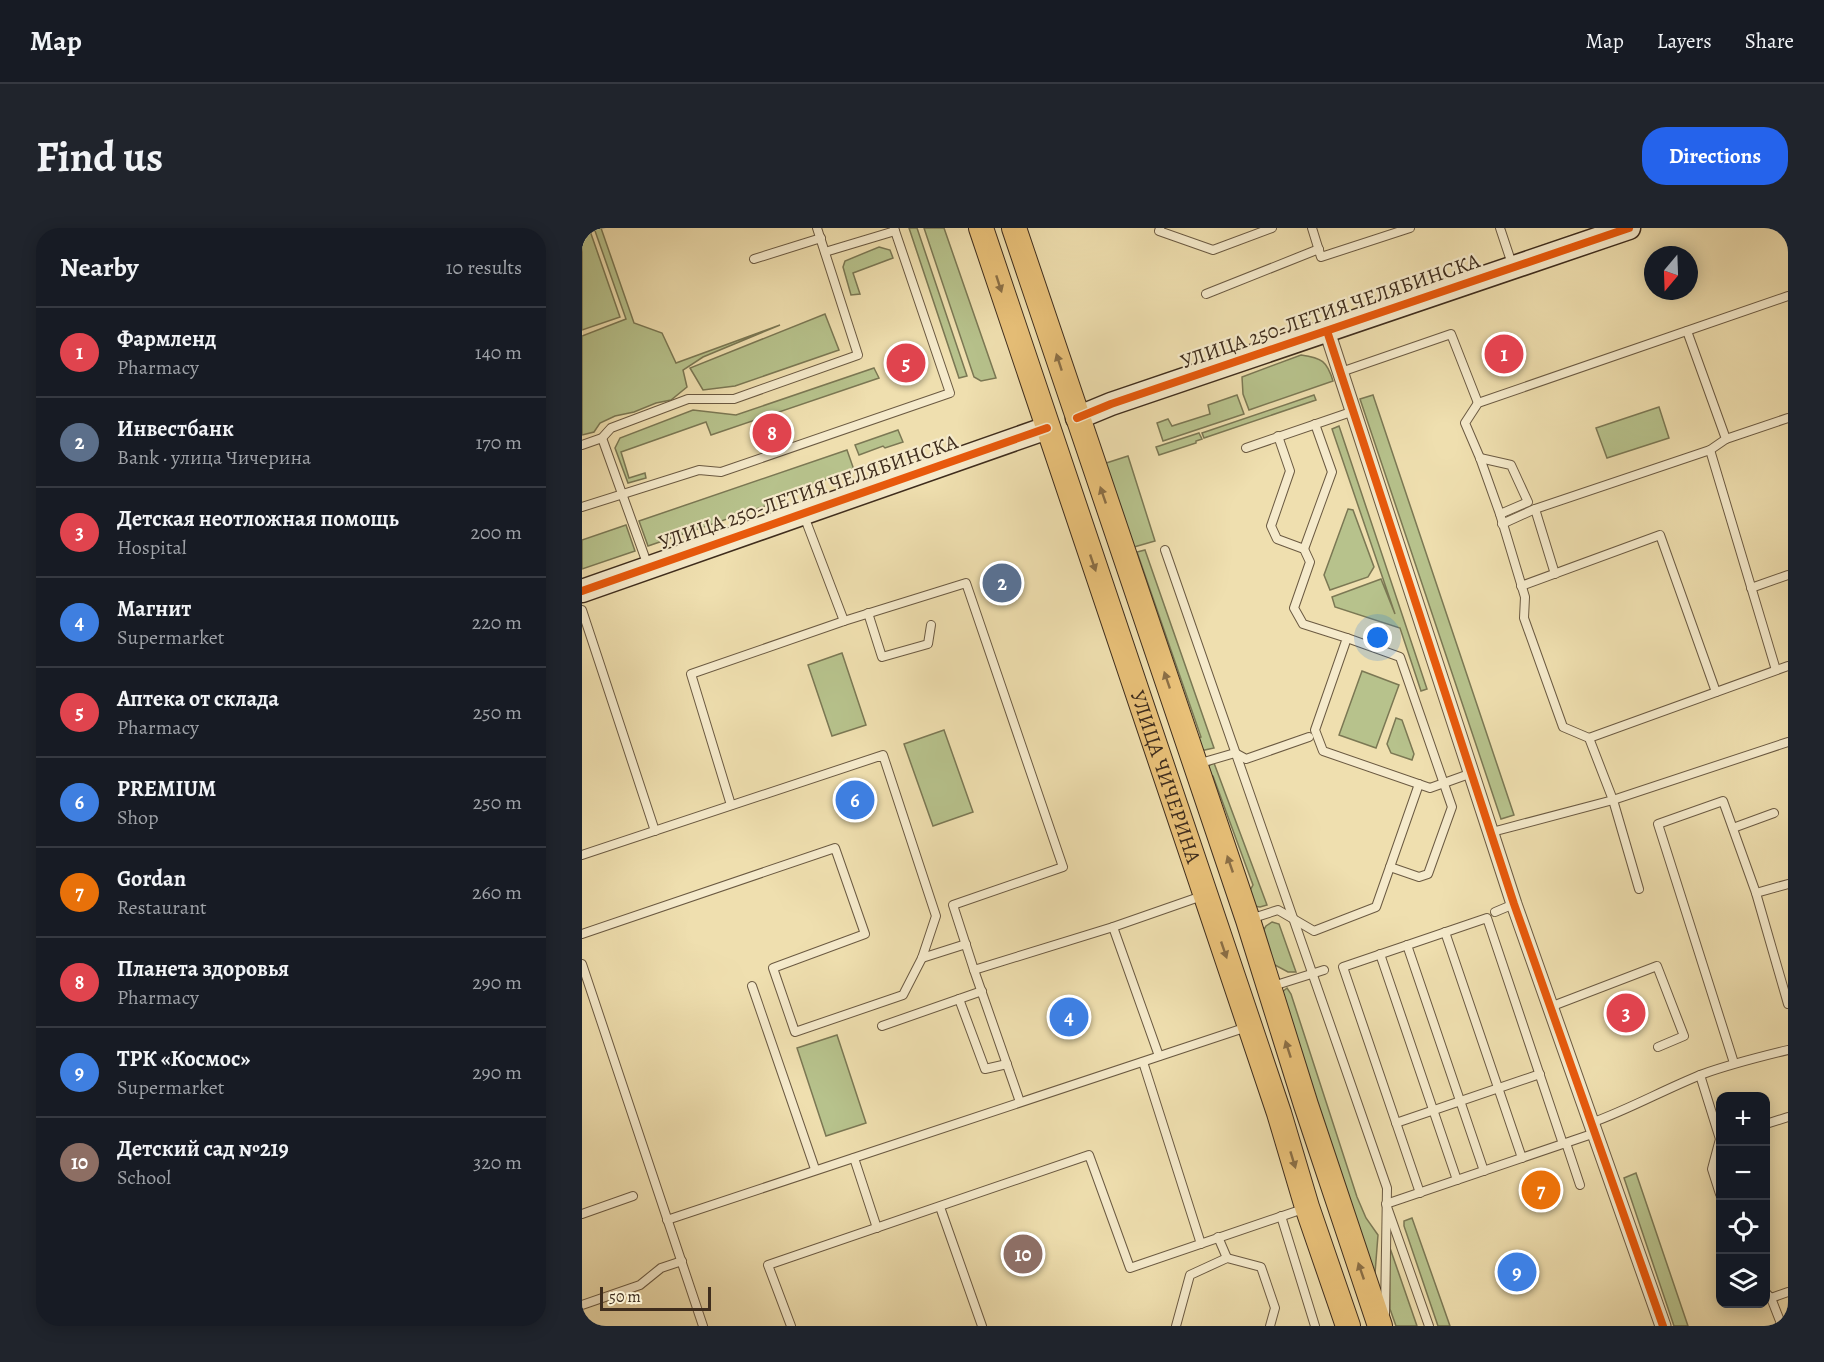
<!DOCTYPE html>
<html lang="en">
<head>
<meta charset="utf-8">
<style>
  :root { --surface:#171b24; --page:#20242c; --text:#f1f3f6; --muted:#9ea1a6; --line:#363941; --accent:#2563eb }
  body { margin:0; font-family:Alegreya,serif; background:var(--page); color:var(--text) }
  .controls { position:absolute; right:18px; bottom:18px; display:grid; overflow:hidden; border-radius:12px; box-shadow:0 3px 15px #0003 }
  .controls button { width:54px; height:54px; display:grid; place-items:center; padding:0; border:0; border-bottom:2px solid var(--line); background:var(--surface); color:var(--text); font:30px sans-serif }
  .compass { position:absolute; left:1062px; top:18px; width:54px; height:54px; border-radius:50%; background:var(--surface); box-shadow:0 3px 15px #0003; rotate:199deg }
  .scale { position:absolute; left:18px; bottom:15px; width:111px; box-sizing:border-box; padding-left:6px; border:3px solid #3f2d1d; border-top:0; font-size:16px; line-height:21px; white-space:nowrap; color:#3f2d1d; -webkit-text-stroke:4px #f5eacb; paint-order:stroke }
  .you { position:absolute; left:796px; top:410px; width:21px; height:21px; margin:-15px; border:4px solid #fff; border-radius:50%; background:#1a73e8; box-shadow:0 0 0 9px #1a73e833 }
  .badge { display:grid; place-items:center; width:39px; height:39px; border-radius:50%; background:var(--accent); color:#fff; font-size:20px; font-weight:700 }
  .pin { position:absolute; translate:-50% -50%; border:3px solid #fff; box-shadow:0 2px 6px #0006 }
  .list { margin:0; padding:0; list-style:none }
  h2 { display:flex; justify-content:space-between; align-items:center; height:78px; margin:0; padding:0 24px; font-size:26px }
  h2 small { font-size:20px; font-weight:400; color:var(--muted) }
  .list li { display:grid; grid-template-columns:39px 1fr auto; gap:18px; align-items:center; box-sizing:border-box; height:90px; padding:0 24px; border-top:2px solid var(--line) }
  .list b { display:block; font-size:22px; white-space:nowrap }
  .list p { margin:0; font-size:20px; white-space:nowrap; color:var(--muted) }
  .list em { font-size:20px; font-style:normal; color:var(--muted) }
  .icon { flex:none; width:33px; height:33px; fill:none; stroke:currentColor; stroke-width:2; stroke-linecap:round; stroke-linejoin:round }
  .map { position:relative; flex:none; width:1206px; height:1098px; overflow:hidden; border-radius:24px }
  header { display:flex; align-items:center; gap:36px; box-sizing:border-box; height:84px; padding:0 30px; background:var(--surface); border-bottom:2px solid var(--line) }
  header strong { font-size:28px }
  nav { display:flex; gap:33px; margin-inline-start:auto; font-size:21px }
  .intro { display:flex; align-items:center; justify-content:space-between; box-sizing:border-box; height:144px; padding:0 36px }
  h1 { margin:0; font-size:42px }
  .button { padding:15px 27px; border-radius:24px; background:var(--accent); color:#fff; font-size:21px; font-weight:700 }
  main { display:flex; gap:36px; padding:0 36px }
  aside { flex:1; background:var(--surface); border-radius:24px; box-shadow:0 3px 15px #0003 }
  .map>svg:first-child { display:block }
</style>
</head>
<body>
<header>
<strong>Map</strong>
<nav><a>Map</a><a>Layers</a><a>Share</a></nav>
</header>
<div class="intro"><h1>Find us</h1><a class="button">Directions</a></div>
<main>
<aside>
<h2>Nearby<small>10 results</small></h2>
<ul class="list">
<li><span class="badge" style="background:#e0444e">1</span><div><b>Фармленд</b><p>Pharmacy</p></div><em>140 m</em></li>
<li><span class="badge" style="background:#5c6f8a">2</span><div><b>Инвестбанк</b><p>Bank · улица Чичерина</p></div><em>170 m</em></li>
<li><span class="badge" style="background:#e0444e">3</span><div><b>Детская неотложная помощь</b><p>Hospital</p></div><em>200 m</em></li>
<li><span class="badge" style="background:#3f7fe0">4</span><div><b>Магнит</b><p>Supermarket</p></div><em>220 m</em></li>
<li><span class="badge" style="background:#e0444e">5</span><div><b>Аптека от склада</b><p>Pharmacy</p></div><em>250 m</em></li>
<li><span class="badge" style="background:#3f7fe0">6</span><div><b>PREMIUM</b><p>Shop</p></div><em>250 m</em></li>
<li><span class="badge" style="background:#e8710a">7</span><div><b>Gordan</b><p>Restaurant</p></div><em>260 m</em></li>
<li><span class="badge" style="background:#e0444e">8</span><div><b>Планета здоровья</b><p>Pharmacy</p></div><em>290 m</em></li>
<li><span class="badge" style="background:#3f7fe0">9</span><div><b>ТРК «Космос»</b><p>Supermarket</p></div><em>290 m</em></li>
<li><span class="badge" style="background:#8d6e63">10</span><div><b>Детский сад №219</b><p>School</p></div><em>320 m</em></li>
</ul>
</aside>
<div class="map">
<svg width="1206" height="1098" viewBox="0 0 1206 1098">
  <rect width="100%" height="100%" fill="#efdfaf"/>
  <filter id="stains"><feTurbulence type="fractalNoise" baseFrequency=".00333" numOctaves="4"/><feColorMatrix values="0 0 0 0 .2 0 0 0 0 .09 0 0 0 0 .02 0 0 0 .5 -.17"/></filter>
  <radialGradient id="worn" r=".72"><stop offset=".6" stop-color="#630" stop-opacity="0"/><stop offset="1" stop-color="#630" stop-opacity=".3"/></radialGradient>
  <g fill="#b7c28c" stroke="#7b7854" stroke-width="1.5">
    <polygon points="0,0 7,0 38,89 0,102"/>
    <polygon points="12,0 19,0 52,95 80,105 94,135 198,97 121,129 101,142 105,159 89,172 74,175 52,184 33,188 18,195 12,204 0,207 0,108 44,91"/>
    <polygon points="327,0 335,0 385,148 377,150"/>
    <polygon points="342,0 362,0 414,150 399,153 392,149"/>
    <polygon points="297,19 308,22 311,30 271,45 278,66 269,67 261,39 263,33"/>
    <polygon points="243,86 257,122 153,158 121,162 108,140"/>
    <path d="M719 127C740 130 745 133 751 153L667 182 661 166 660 149Z"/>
    <polygon points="292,140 297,150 129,207 124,194 39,224 47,250 63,245 64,250 46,255 33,220 38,210 111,182 154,187"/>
    <polygon points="655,167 662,186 581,213 575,195 586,191 590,198 628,186 626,177"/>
    <polygon points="732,167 734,172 622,210 620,205"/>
    <polygon points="791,167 932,587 919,591 778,171"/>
    <polygon points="1077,179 1087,210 1025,230 1014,200"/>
    <polygon points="757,198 845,461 839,463 818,400 753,379 750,369 799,351 813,386 750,201"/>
    <polygon points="316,202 321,214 303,220 301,218 277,227 273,217"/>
    <polygon points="617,205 620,211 614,213 614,215 577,227 574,219"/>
    <polygon points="265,222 272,242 184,272 186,277 66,318 57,293"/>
    <polygon points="546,228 573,313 545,321 518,237"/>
    <polygon points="766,281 771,282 792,339 786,349 748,362 742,347"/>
    <polygon points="44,297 53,323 0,341 0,312"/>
    <polygon points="563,322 632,520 618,523 616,510 619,509 555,324"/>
    <polygon points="260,425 284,497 250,508 226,437"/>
    <polygon points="780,443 817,457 794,520 757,507"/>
    <polygon points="814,490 820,492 832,526 830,532 809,525 805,516"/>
    <polygon points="362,502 391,584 351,598 322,516"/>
    <polygon points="632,535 685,677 678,679 671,678 666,666 671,657 631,548 628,547 626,538"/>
    <polygon points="690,694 697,696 714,744 706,744 691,736 681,703 684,698"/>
    <polygon points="705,760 709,766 775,969 784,990 796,1007 792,1058 699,765"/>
    <polygon points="255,807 284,895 244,908 215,820"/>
    <polygon points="1054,945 1106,1098 1092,1098 1042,950"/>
    <polygon points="830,990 868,1098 856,1098 822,998 822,993"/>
    <polygon points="807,1013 808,1020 835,1098 814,1098 808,1081"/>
  </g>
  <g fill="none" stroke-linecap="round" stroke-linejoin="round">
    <g stroke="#6b5a42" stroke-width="10">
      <g id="lane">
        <polyline points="578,0 577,3 631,22 690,0"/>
        <polyline points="730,0 739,29 828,0"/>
        <polyline points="918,0 931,39"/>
        <polyline points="243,24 313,3"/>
        <polyline points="172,31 239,10"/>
        <polyline points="624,66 737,21"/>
        <polyline points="759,144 869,106 896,175"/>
        <polyline points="696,208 708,243 689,298 695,311 722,321 728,334 712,380 721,396 765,410 733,502 741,523 848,560 890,545"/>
        <polyline points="20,210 66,338"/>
        <polyline points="1144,211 1206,190"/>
        <polyline points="0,217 20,210 29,200 106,171 152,171 276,127 235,0"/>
        <polyline points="664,220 772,183"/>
        <polyline points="1128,222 1194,442"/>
        <polyline points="898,230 929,237 946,274 918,286"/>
        <polyline points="0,279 117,242 139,244 368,165 312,0"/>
        <polyline points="953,281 973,346"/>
        <polyline points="222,288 262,393"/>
        <polyline points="920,296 953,281 1128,222 1144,211 1105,103"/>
        <polyline points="722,321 750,244 733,196"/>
        <polyline points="583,322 805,960 803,1085"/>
        <polyline points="939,358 1078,307 1134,464"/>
        <polyline points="1169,360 1206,347"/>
        <polyline points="0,382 73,603"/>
        <polyline points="286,385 300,429 346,416 349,397"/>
        <polyline points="765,410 818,429 870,579 846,646 837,649 808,639 837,556"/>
        <polyline points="1007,510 1206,438"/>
        <polyline points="615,536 653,525 664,531 727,509"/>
        <polyline points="149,577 109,446 262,393 384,355 481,639 371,677 392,742 531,699 620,668"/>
        <polyline points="1151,600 1192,585"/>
        <polyline points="910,604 1031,572 1206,514"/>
        <polyline points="0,627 301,527 354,688 340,730 321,767 213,804 191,740 283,706 253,620 0,706"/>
        <polyline points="1057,661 1031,572 1007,510 981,499 942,390 943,369 918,286 898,230 883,195 896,175 1206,68"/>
        <polyline points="1174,665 1206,656"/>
        <polyline points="913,684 932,676"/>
        <polyline points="668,691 696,682 732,703 794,679 808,639"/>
        <polyline points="531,699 577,828"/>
        <polyline points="863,704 940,930"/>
        <polyline points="825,717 902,943"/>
        <polyline points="798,726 875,952"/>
        <polyline points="340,730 384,716"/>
        <polyline points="0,736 121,1098"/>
        <polyline points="392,742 438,874"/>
        <polyline points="170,758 233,941"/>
        <polyline points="691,758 742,742"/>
        <polyline points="377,771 403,841 425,836"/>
        <polyline points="968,779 1075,738 1102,808 1076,819"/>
        <polyline points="300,798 400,763"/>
        <polyline points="561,834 619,1016"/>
        <polyline points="1152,835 1076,596 1141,573 1174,665 1206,776"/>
        <polyline points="1118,847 1138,911 1130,941 1138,966"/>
        <polyline points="814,895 958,846"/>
        <path d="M1009 895C1048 881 1083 861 1121 846 1149 836 1177 829 1206 822"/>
        <polyline points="1184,896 1206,889"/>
        <polyline points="984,915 998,957"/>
        <polyline points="272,930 295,1000"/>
        <polyline points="838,965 761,739 905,690 981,916"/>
        <polyline points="358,979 400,1098"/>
        <polyline points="0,986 51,968"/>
        <polyline points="699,988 733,1098"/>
        <polyline points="85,992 665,799"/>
        <polyline points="636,1009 645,1030"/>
        <polyline points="1184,1065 1189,1070 1200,1098"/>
        <polyline points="1189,1070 1206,1064"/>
        <polyline points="0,1077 58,1057 79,1040 100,1033"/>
        <polyline points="209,1098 186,1037 507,927 548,1040 724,980"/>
        <polyline points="594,1098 608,1047 645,1030 679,1039 693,1080 688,1098"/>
        <polyline points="847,1098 804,976 1013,905"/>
      </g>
    </g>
    <g stroke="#6b5a42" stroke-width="17">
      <polyline id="street" points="745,103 932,676 1081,1098"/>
    </g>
    <g stroke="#3f2d1d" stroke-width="25">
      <g id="secondary">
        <polyline points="495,190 529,176 1047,0"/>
        <polyline points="0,363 465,200"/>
      </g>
    </g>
    <g stroke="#3f2d1d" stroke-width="26">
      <g id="primary">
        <path id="s1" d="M399 0 697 885 725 979 766 1098"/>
        <polyline points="432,0 666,692 724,877 798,1098"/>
      </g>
    </g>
    <use href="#lane" stroke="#f5eacb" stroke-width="8"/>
    <use href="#street" stroke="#f5eacb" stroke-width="15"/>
    <use href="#secondary" stroke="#f5eacb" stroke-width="22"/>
    <use href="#primary" stroke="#e8c078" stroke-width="24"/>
    <g stroke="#f5eacb" stroke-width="11">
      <g id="cycleway">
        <polyline points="745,103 932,676 1081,1098"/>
        <polyline points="495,190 529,176 1047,0"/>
        <polyline points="0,363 465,200"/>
      </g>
    </g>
    <use href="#cycleway" stroke="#e8590c" stroke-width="8"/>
  </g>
  <defs><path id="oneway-solid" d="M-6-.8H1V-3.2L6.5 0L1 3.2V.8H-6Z" transform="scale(1.5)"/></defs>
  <g fill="#8b6f46">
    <use href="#oneway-solid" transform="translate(417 56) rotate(72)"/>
    <use href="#oneway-solid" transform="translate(477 134) rotate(-108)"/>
    <use href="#oneway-solid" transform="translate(521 267) rotate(-109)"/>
    <use href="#oneway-solid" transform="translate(511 335) rotate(71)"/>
    <use href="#oneway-solid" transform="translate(585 452) rotate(-109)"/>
    <use href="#oneway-solid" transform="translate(648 636) rotate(-109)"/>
    <use href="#oneway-solid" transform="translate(642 722) rotate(71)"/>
    <use href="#oneway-solid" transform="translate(706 821) rotate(-108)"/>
    <use href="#oneway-solid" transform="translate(711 932) rotate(73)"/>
    <use href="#oneway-solid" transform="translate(779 1043) rotate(-109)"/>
  </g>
  <g text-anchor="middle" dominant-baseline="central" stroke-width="4.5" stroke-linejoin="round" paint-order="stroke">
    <g font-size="21" fill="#3f2d1d" stroke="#f5eacb">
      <text transform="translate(748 83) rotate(-19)">УЛИЦА 250-ЛЕТИЯ ЧЕЛЯБИНСКА</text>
      <text transform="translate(226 264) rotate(-19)">УЛИЦА 250-ЛЕТИЯ ЧЕЛЯБИНСКА</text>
      <text stroke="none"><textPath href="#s1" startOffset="579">УЛИЦА ЧИЧЕРИНА</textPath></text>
    </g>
  </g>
  <rect width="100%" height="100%" filter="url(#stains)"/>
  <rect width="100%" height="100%" fill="url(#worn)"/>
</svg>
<div class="controls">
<button>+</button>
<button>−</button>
<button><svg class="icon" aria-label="locate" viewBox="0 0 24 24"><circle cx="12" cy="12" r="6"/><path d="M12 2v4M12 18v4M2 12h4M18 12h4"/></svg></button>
<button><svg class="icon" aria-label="layers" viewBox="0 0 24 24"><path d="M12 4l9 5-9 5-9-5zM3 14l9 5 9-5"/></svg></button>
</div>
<svg class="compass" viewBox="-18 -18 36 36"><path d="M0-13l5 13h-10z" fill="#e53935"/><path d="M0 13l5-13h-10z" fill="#9ea1a6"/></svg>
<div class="scale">50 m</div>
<div class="you"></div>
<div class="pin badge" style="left:922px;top:126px;background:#e0444e">1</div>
<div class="pin badge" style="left:420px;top:355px;background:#5c6f8a">2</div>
<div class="pin badge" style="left:1044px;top:785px;background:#e0444e">3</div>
<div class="pin badge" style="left:487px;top:789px;background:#3f7fe0">4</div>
<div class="pin badge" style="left:324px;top:135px;background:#e0444e">5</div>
<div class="pin badge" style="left:273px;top:572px;background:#3f7fe0">6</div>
<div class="pin badge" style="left:959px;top:962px;background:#e8710a">7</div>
<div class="pin badge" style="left:190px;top:205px;background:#e0444e">8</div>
<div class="pin badge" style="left:935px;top:1044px;background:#3f7fe0">9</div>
<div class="pin badge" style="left:441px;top:1026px;background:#8d6e63">10</div>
</div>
</main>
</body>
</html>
